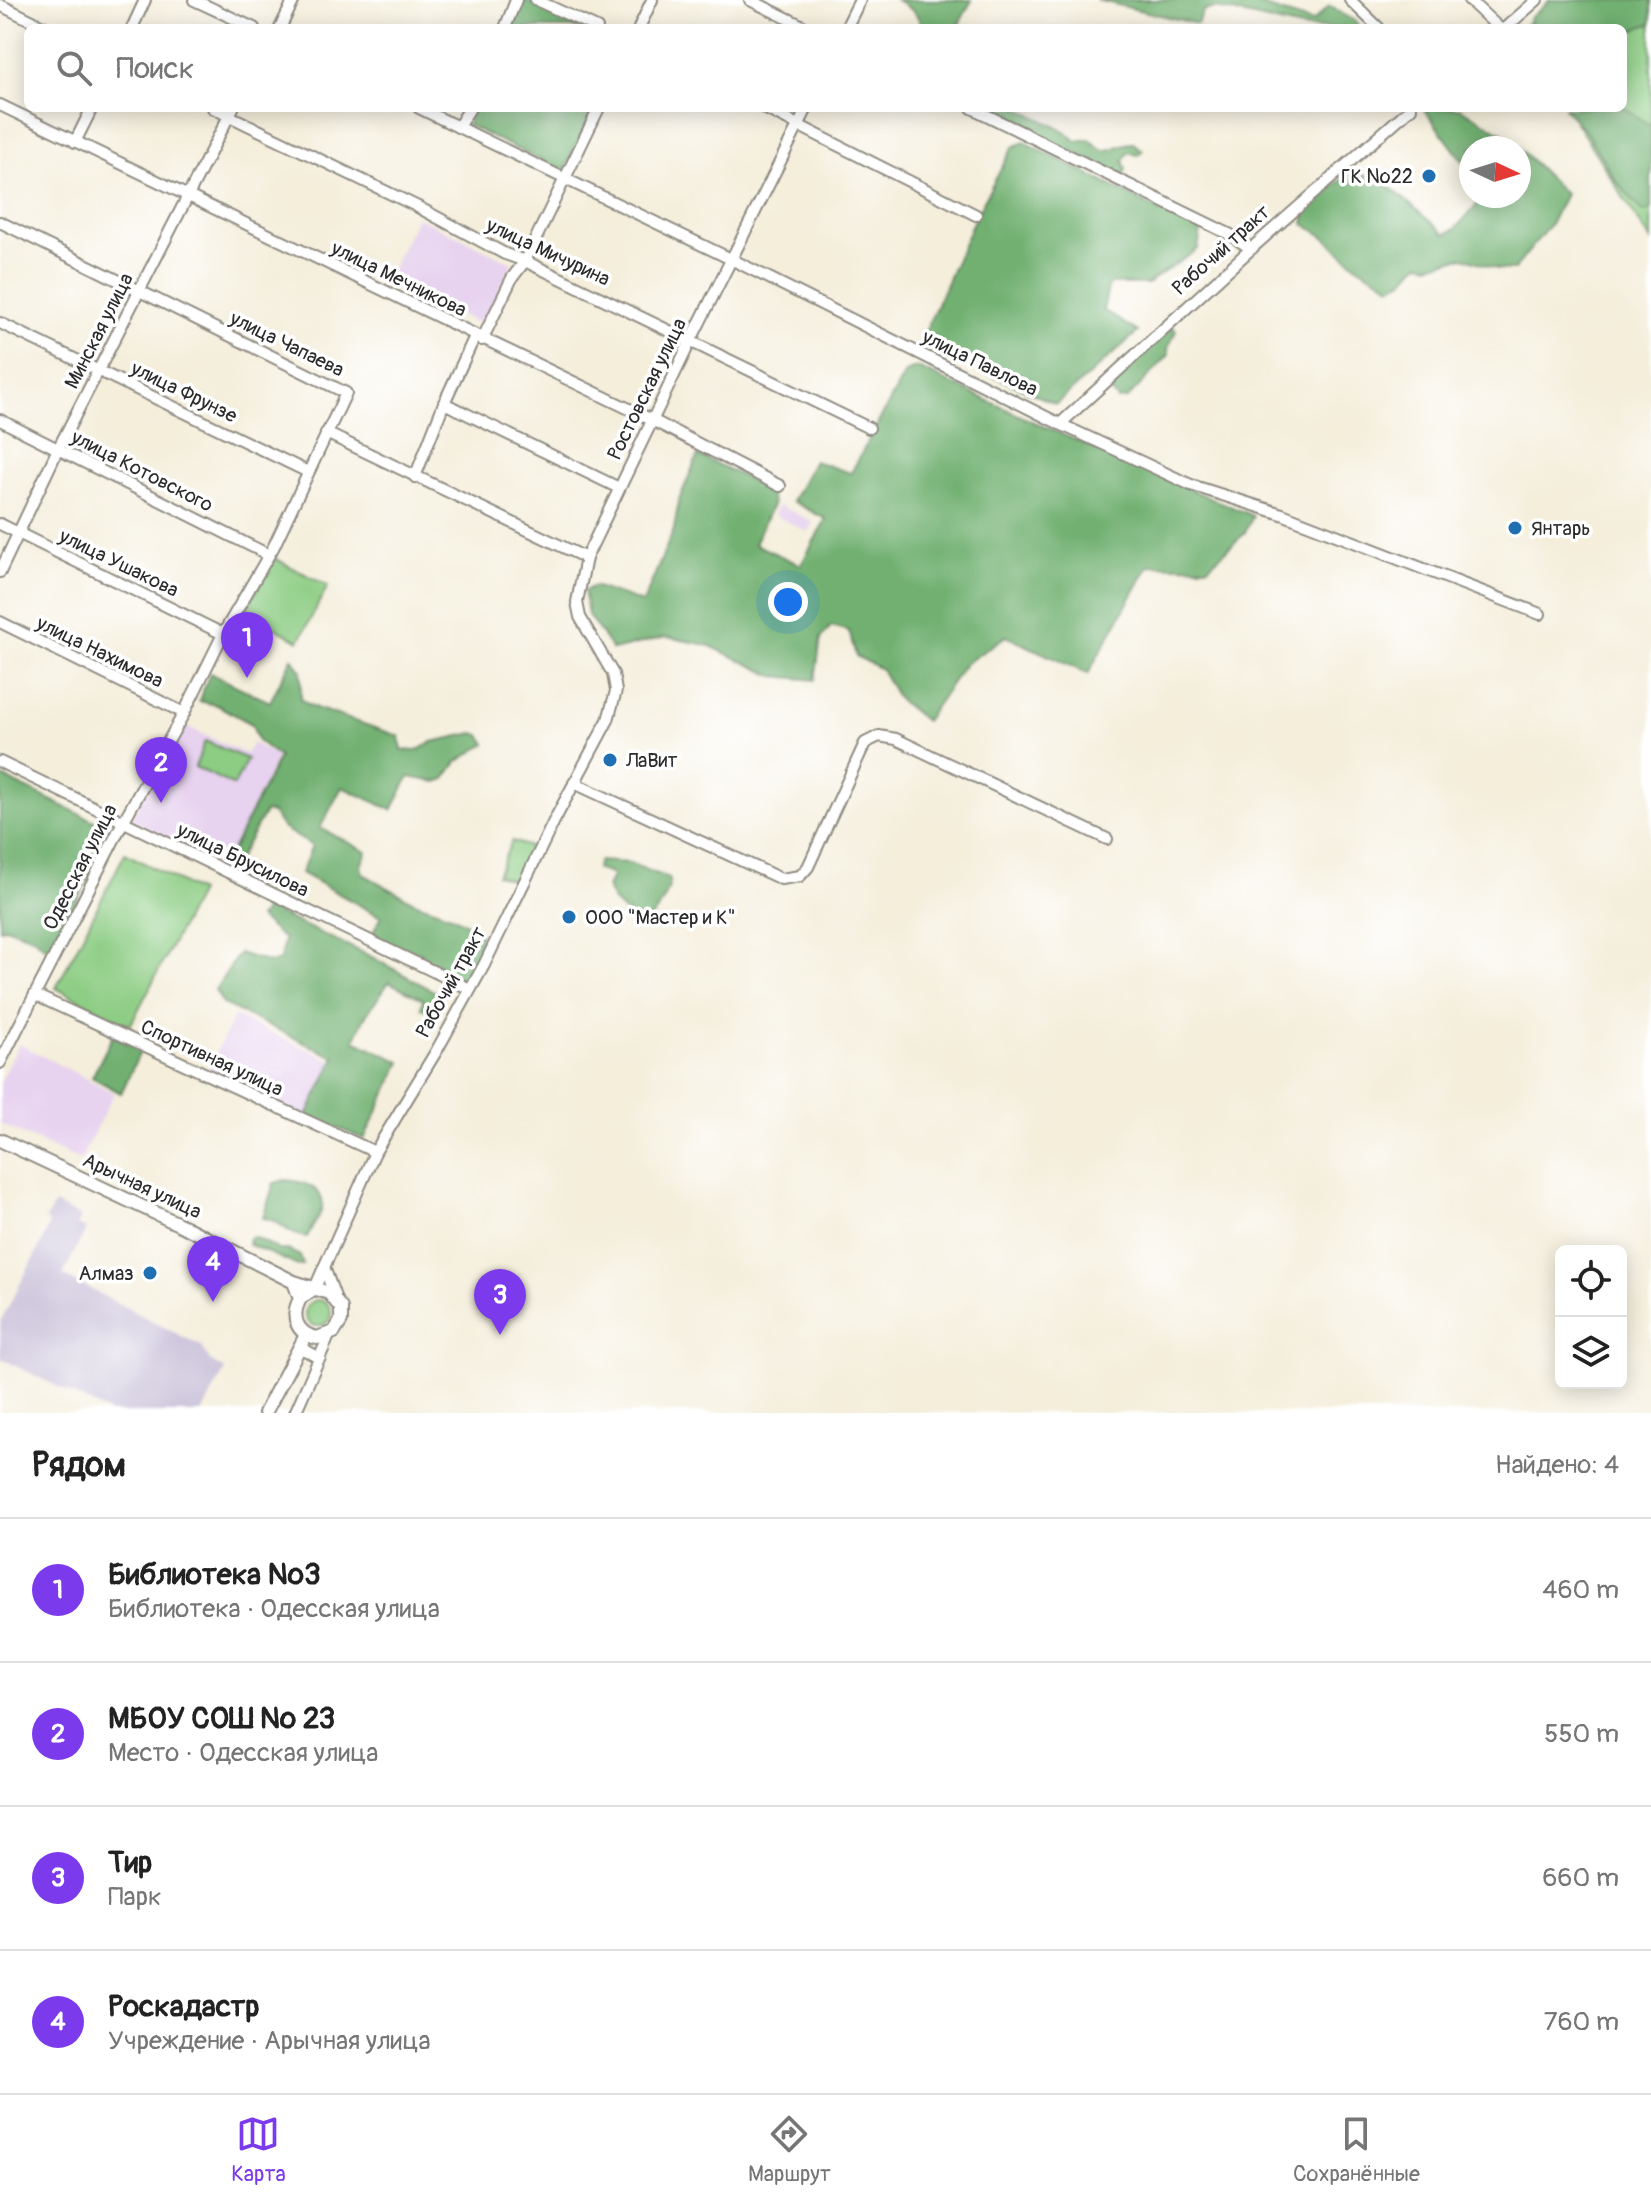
<!DOCTYPE html>
<html lang="ru">
<head>
<meta charset="utf-8">
<style>
  :root { --surface:#fff; --page:#f2f2f2; --text:#222; --muted:#767676; --line:#e0e0e0; --accent:#7c3aed }
  body { margin:0; font-family:Pangolin,sans-serif; background:var(--page); color:var(--text) }
  .controls { position:absolute; right:24px; bottom:24px; display:grid; overflow:hidden; border-radius:12px; box-shadow:0 4px 20px #0003 }
  .controls button { width:72px; height:72px; display:grid; place-items:center; padding:0; border:0; border-bottom:2px solid var(--line); background:var(--surface); color:var(--text); font:40px sans-serif }
  .compass { position:absolute; left:1459px; top:136px; width:72px; height:72px; border-radius:50%; background:var(--surface); box-shadow:0 4px 20px #0003; rotate:94deg }
  .you { position:absolute; left:788px; top:602px; width:28px; height:28px; margin:-20px; border:6px solid #fff; border-radius:50%; background:#1a73e8; box-shadow:0 0 0 12px #1a73e833 }
  .badge { display:grid; place-items:center; width:52px; height:52px; border-radius:50%; background:var(--accent); color:#fff; font-size:26px; font-weight:700 }
  .pin { position:absolute; translate:-50% -66px; filter:drop-shadow(0 2px 4px #0008) }
  .pin::after { content:''; position:absolute; top:42px; width:28px; height:24px; background:inherit; clip-path:polygon(0 0,100% 0,50% 100%) }
  .list { margin:0; padding:0; list-style:none }
  h2 { display:flex; justify-content:space-between; align-items:center; height:104px; margin:0; padding:0 32px; font-size:34px }
  h2 small { font-size:26px; font-weight:400; color:var(--muted) }
  .list li { display:grid; grid-template-columns:52px 1fr auto; gap:24px; align-items:center; box-sizing:border-box; height:144px; padding:0 32px; border-top:2px solid var(--line) }
  .list b { display:block; font-size:30px; white-space:nowrap }
  .list p { margin:0; font-size:26px; white-space:nowrap; color:var(--muted) }
  .list em { font-size:26px; font-style:normal; color:var(--muted) }
  .icon { flex:none; width:44px; height:44px; fill:none; stroke:currentColor; stroke-width:2; stroke-linecap:round; stroke-linejoin:round }
  .map { position:relative; flex:none; width:1651px; height:1413px; overflow:hidden }
  .search { position:absolute; background:var(--surface); box-shadow:0 4px 20px #0003; left:24px; right:24px; top:24px; height:88px; display:flex; align-items:center; gap:20px; box-sizing:border-box; padding:0 28px; border-radius:12px; color:var(--muted); font-size:30px }
  .sheet { height:680px; background:var(--surface) }
  nav { display:flex; justify-content:space-around; align-items:center; box-sizing:border-box; height:112px; border-top:2px solid var(--line); background:var(--surface); font-size:22px; color:var(--muted) }
  nav a { display:grid; justify-items:center; gap:4px }
  nav .on { color:var(--accent) }
  .map>svg:first-child { display:block }
</style>
</head>
<body>
<div class="map">
<svg width="1651" height="1413" viewBox="0 0 1651 1413">
  <rect width="100%" height="100%" fill="#fff"/>
  <filter id="ink" filterUnits="userSpaceOnUse"><feTurbulence type="fractalNoise" baseFrequency=".0125" numOctaves="2"/><feDisplacementMap in="SourceGraphic" scale="16" xChannelSelector="R" yChannelSelector="G"/><feConvolveMatrix kernelMatrix="1 2 1 2 8 2 1 2 1" color-interpolation-filters="sRGB"/></filter>
  <filter id="wash" filterUnits="userSpaceOnUse"><feTurbulence type="fractalNoise" baseFrequency=".006" numOctaves="4" result="noise"/><feDisplacementMap in="SourceGraphic" scale="32" xChannelSelector="R" yChannelSelector="G"/><feGaussianBlur stdDeviation="1.8" result="paint"/><feColorMatrix in="noise" values="0 0 0 0 0 0 0 0 0 0 0 0 0 0 0 0 0 1.4 0 .05"/><feComposite in="paint" operator="in"/></filter>
  <g filter="url(#wash)">
    <rect width="100%" height="100%" fill="#f4eedb"/>
    <g fill="#e7d2ef">
      <polygon points="417,217 512,263 482,325 387,279"/>
      <polygon points="778,505 813,522 808,532 774,515"/>
      <polygon points="183,725 246,754 253,743 277,757 224,865 131,819"/>
      <polygon points="234,1016 333,1061 307,1116 208,1069"/>
      <polygon points="19,1044 114,1093 80,1160 0,1124 0,1083"/>
    </g>
    <polygon fill="#c8bfd8" points="55,1204 81,1217 77,1225 86,1229 63,1275 201,1346 210,1361 225,1370 202,1413 110,1413 0,1358 0,1323 46,1234 49,1222 45,1220"/>
    <g fill="#8ccc83" stroke="#5c7c57" stroke-width="2">
      <polygon points="1557,0 1651,0 1651,241 1567,108 1623,108 1623,28 1521,28"/>
      <polygon points="274,558 328,586 299,641 245,612"/>
      <polygon points="205,741 247,759 234,786 195,767"/>
      <polygon points="512,841 530,847 530,851 516,881 497,875"/>
      <polygon points="125,853 199,892 130,1026 56,988"/>
      <circle cx="318" cy="1313" r="13"/>
    </g>
    <g fill="#71b071" stroke="#4e6e4e" stroke-width="2">
      <polygon points="520,0 525,0 582,28 508,28"/>
      <path d="M896 0H972L957 28H920C921 12 908 8 896 0Z"/>
      <polygon points="1097,0 1242,0 1313,22 1329,6 1355,21 1360,28 1301,28 1215,8 1203,11 1197,24"/>
      <path d="M1550 0H1651V24C1640 25 1632 33 1623 33V28H1534L1530 25 1529 19Z"/>
      <polygon points="1623,107 1651,126 1651,210 1643,212 1616,181 1586,132 1564,108"/>
      <polygon points="474,108 593,108 564,172 467,125"/>
      <path d="M986 108H1019L1067 132 1076 141 1090 139C1108 161 1113 143 1133 143L1143 150 1137 155 1129 152 1123 160 1126 169 1124 175 1114 173Z"/>
      <polygon points="1423,108 1460,108 1504,134 1519,148 1471,148 1471,172"/>
      <path d="M1024 142 1201 231 1198 249C1182 262 1163 270 1148 284H1109L1103 310 1138 332 1056 404 939 352 922 339 976 215 1013 147Z"/>
      <polygon points="1519,148 1565,194 1551,223 1514,270 1497,269 1464,257 1429,265 1419,263 1404,280 1391,286 1358,267 1322,235 1304,224 1306,210 1351,171 1383,181 1445,234 1455,229 1485,196 1519,196"/>
      <polygon points="1172,326 1176,331 1168,348 1169,355 1127,399 1118,400 1109,388"/>
      <polygon points="916,367 1038,424 1253,516 1244,534 1208,567 1149,565 1088,674 1006,636 965,664 925,721 898,699 881,669 856,656 849,631 831,626 821,638 815,680 774,676 708,645 666,637 613,650 588,615 584,591 594,586 643,603 674,529 679,500 698,455 767,488 773,503 754,544 801,565 826,519 792,501 814,461 851,473 905,373"/>
      <polygon points="292,658 301,670 301,699 313,707 399,736 402,750 416,751 432,742 474,733 481,735 486,744 457,762 445,779 436,782 409,777 392,810 342,787 320,828 367,852 361,865 363,874 414,902 451,915 480,932 478,955 469,975 458,979 371,936 381,917 301,873 312,846 283,828 272,813 265,812 236,863 228,858 279,757 258,741 252,724 217,705 199,701 210,673 270,702"/>
      <polygon points="0,776 109,828 102,853 53,946 45,947 35,938 6,927 0,929"/>
      <path d="M599 861 629 863 670 879C669 895 660 907 650 919 629 920 613 906 607 887L613 875 596 869Z"/>
      <polygon points="266,908 370,956 443,996 431,1012 421,1008 423,999 389,982 365,1017 354,1040 401,1062 364,1139 307,1116 335,1057 223,1004 215,990 239,953 270,963 280,960 284,939 259,918"/>
      <polygon points="113,1035 141,1050 121,1093 92,1077"/>
      <path d="M285 1180C300 1181 325 1186 322 1208 320 1217 311 1228 307 1237 288 1236 280 1219 263 1218L274 1183Z"/>
      <polygon points="255,1237 279,1250 288,1250 300,1256 303,1265 298,1266 248,1244 249,1238"/>
    </g>
  </g>
  <g filter="url(#ink)">
    <g fill="none" stroke-linecap="round" stroke-linejoin="round">
      <g stroke="#908c83" stroke-width="14">
        <g id="minor">
          <polyline points="194,0 254,28"/>
          <polyline points="536,0 597,28"/>
          <polyline points="750,0 807,28"/>
          <polyline points="1350,0 1379,28"/>
          <polyline points="1469,0 1499,28"/>
          <polyline points="0,5 47,28"/>
          <polyline points="132,28 145,0"/>
          <polyline points="280,28 294,0"/>
          <polyline points="505,28 516,0"/>
          <polyline points="639,28 652,0"/>
          <polyline points="846,28 860,0"/>
          <polyline points="1505,28 1537,0"/>
          <polyline points="0,105 652,420 780,486"/>
          <polyline points="213,108 416,206 505,254 525,261 869,428"/>
          <polyline points="419,108 733,260 1060,424 1191,485 1282,514 1540,614"/>
          <polyline points="764,108 976,215"/>
          <polyline points="972,108 1231,235 1251,249"/>
          <polyline points="458,127 470,108"/>
          <polyline points="75,142 92,108"/>
          <polyline points="0,222 346,393 273,548 223,634 184,713 123,822 0,1063"/>
          <polyline points="0,323 308,472"/>
          <polyline points="482,340 512,278 525,261 599,108"/>
          <polyline points="444,403 619,488"/>
          <polyline points="0,420 267,554"/>
          <polyline points="1060,424 1253,247 1411,108"/>
          <polyline points="326,433 586,558"/>
          <polyline points="415,477 444,403 475,336"/>
          <polyline points="0,524 223,634"/>
          <polyline points="0,572 58,449 233,108"/>
          <polyline points="0,622 184,713"/>
          <polyline points="0,762 470,989"/>
          <polyline points="574,783 781,879 800,876 808,867 865,743 879,736 896,739 1107,839"/>
          <polyline points="35,995 375,1152"/>
          <polyline points="324,1267 335,1297"/>
          <polyline points="300,1299 314,1290 375,1152 437,1050 484,965 554,821 608,720 616,691 613,674 580,617 577,602 586,558 691,340 807,108"/>
          <polyline points="299,1347 320,1358"/>
          <polyline points="295,1413 329,1336"/>
        </g>
      </g>
      <g stroke="#908c83" stroke-width="16">
        <g id="major">
          <path d="M0 1140 185 1227 294 1282 329 1293 341 1308V1321L334 1332 317 1338C297 1334 290 1317 300 1299L294 1282"/>
          <polyline points="265,1413 306,1335"/>
        </g>
      </g>
      <use href="#minor" stroke="#fff" stroke-width="10"/>
      <use href="#major" stroke="#fff" stroke-width="12"/>
    </g>
  </g>
  <g fill="#1f6fb2" stroke="#fff" stroke-width="3">
    <circle cx="1429" cy="176" r="8"/>
    <circle cx="1515" cy="528" r="8"/>
    <circle cx="610" cy="760" r="8"/>
    <circle cx="569" cy="917" r="8"/>
    <circle cx="150" cy="1273" r="8"/>
  </g>
  <g text-anchor="middle" dominant-baseline="central" stroke-width="7" stroke-linejoin="round" paint-order="stroke">
    <g font-size="20" fill="#2b2b2b" stroke="#fff" text-anchor="start">
      <text x="1413" y="176" text-anchor="end">ГК №22</text>
      <text x="1531" y="528">Янтарь</text>
      <text x="626" y="760">ЛаВит</text>
      <text x="585" y="917">ООО "Мастер и К"</text>
      <text x="134" y="1273" text-anchor="end">Алмаз</text>
    </g>
    <g font-size="20" fill="#2b2b2b" stroke="#fff">
      <text transform="translate(1221 250) rotate(-42)">Рабочий тракт</text>
      <text transform="translate(548 252) rotate(25)">улица Мичурина</text>
      <text transform="translate(399 279) rotate(26)">улица Мечникова</text>
      <text transform="translate(99 331) rotate(-63)">Минская улица</text>
      <text transform="translate(287 344) rotate(26)">улица Чапаева</text>
      <text transform="translate(980 363) rotate(26)">улица Павлова</text>
      <text transform="translate(647 389) rotate(-64)">Ростовская улица</text>
      <text transform="translate(184 392) rotate(26)">улица Фрунзе</text>
      <text transform="translate(142 471) rotate(27)">улица Котовского</text>
      <text transform="translate(119 563) rotate(26)">улица Ушакова</text>
      <text transform="translate(100 652) rotate(26)">улица Нахимова</text>
      <text transform="translate(243 860) rotate(26)">улица Брусилова</text>
      <text transform="translate(80 867) rotate(-63)">Одесская улица</text>
      <text transform="translate(451 982) rotate(-61)">Рабочий тракт</text>
      <text transform="translate(212 1058) rotate(25)">Спортивная улица</text>
      <text transform="translate(142 1186) rotate(25)">Арычная улица</text>
    </g>
  </g>
</svg>
<div class="controls">
<button><svg class="icon" aria-label="locate" viewBox="0 0 24 24"><circle cx="12" cy="12" r="6"/><path d="M12 2v4M12 18v4M2 12h4M18 12h4"/></svg></button>
<button><svg class="icon" aria-label="layers" viewBox="0 0 24 24"><path d="M12 4l9 5-9 5-9-5zM3 14l9 5 9-5"/></svg></button>
</div>
<svg class="compass" viewBox="-18 -18 36 36"><path d="M0-13l5 13h-10z" fill="#e53935"/><path d="M0 13l5-13h-10z" fill="#767676"/></svg>
<div class="you"></div>
<div class="pin badge" style="left:247px;top:678px">1</div>
<div class="pin badge" style="left:161px;top:803px">2</div>
<div class="pin badge" style="left:500px;top:1335px">3</div>
<div class="pin badge" style="left:213px;top:1302px">4</div>
<div class="search"><svg class="icon" aria-label="search" viewBox="0 0 24 24"><circle cx="10" cy="10" r="6"/><path d="M15 15l6 6"/></svg>Поиск</div>
</div>
<section class="sheet">
<h2>Рядом<small>Найдено: 4</small></h2>
<ul class="list">
<li><span class="badge">1</span><div><b>Библиотека №3</b><p>Библиотека · Одесская улица</p></div><em>460 m</em></li>
<li><span class="badge">2</span><div><b>МБОУ СОШ № 23</b><p>Место · Одесская улица</p></div><em>550 m</em></li>
<li><span class="badge">3</span><div><b>Тир</b><p>Парк</p></div><em>660 m</em></li>
<li><span class="badge">4</span><div><b>Роскадастр</b><p>Учреждение · Арычная улица</p></div><em>760 m</em></li>
</ul>
</section>
<nav>
<a class="on"><svg class="icon" aria-label="map" viewBox="0 0 24 24"><path d="M3 6l6-2 6 2 6-2v14l-6 2-6-2-6 2zM9 4v14M15 6v14"/></svg>Карта</a>
<a><svg class="icon" aria-label="directions" viewBox="0 0 24 24"><path d="M12 3l9 9-9 9-9-9zM9 14v-3h6M13 9l2 2-2 2"/></svg>Маршрут</a>
<a><svg class="icon" aria-label="saved" viewBox="0 0 24 24"><path d="M7 4h10v16l-5-4-5 4z"/></svg>Сохранённые</a>
</nav>
</body>
</html>
